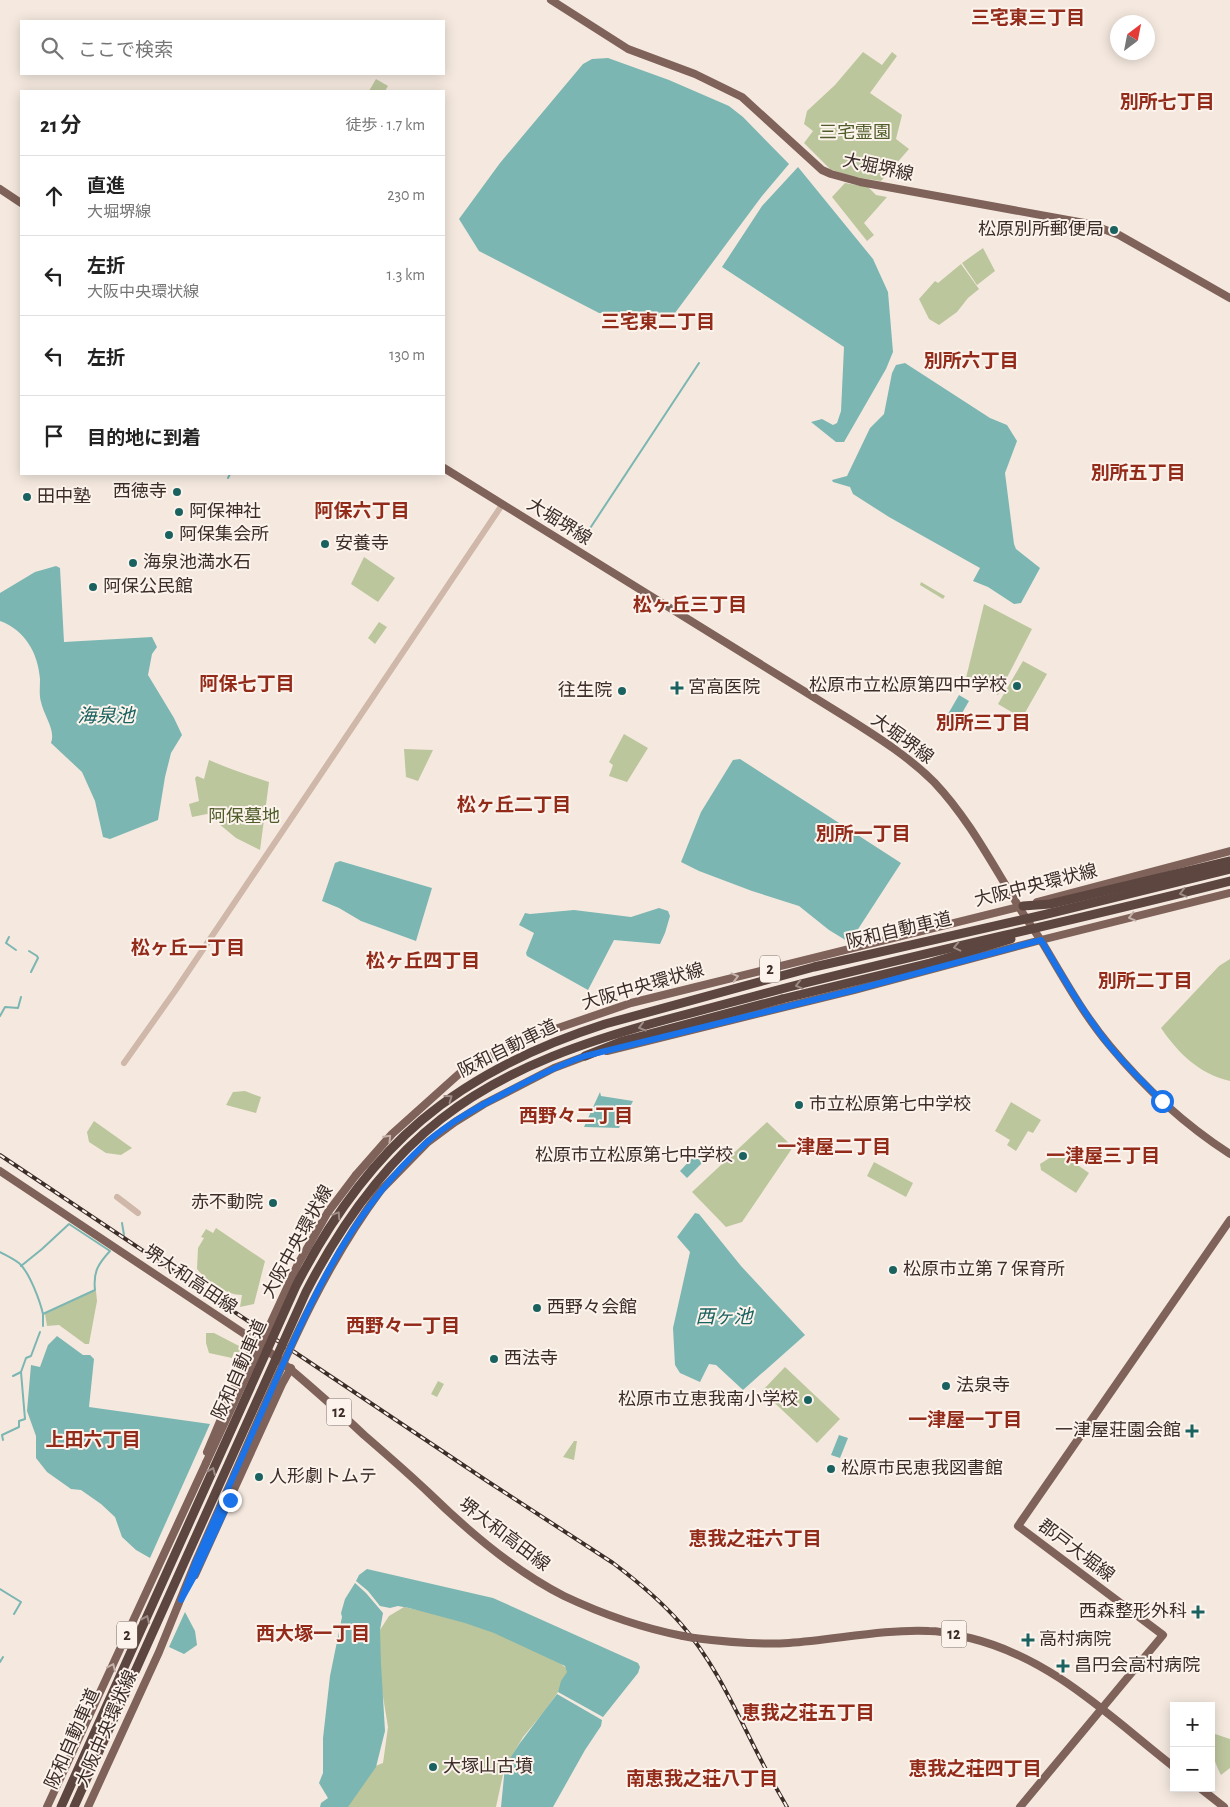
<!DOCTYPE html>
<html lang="ja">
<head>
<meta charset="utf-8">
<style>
  :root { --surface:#fff; --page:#f2f2f2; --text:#222; --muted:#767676; --line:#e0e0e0 }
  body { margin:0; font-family:"Alegreya Sans","Noto Sans JP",sans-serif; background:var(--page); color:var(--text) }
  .controls { position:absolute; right:15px; bottom:15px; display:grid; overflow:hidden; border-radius:0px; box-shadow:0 2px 12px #0003 }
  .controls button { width:45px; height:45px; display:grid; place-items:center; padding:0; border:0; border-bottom:1px solid var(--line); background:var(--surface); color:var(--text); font:25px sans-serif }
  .compass { position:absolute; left:1110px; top:15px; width:45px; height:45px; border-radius:50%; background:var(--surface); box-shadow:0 2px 12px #0003; rotate:32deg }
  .stop { position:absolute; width:15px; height:15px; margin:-11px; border:4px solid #1a73e8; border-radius:50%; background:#fff }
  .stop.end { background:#1a73e8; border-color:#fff; box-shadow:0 1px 5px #0008 }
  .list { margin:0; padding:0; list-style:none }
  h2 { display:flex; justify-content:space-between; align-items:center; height:65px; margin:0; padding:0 20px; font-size:21px }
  h2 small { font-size:16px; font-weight:400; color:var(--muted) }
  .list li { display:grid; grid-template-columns:32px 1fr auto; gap:15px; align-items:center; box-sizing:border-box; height:80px; padding:0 20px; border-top:1px solid var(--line) }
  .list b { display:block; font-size:19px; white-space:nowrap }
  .list p { margin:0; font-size:16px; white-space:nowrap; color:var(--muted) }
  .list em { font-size:16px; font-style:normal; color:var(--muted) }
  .icon { flex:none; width:28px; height:28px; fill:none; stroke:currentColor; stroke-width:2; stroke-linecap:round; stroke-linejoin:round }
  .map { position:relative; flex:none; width:1230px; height:1807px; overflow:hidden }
  .search { position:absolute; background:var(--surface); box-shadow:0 2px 12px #0003; left:20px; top:20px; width:425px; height:55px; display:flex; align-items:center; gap:12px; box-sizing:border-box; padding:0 18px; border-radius:0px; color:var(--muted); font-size:19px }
  .panel { position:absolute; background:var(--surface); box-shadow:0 2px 12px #0003; left:20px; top:90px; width:425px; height:385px; border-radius:0px }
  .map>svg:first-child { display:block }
</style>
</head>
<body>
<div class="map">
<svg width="1230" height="1807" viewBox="0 0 1230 1807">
  <rect width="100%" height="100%" fill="#f5e9df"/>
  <g fill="#bcc69d">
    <polygon points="863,52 882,65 892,52 897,56 870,93 902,115 896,139 909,149 881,181 848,176 830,169 804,143 813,131 804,124 807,111 835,85"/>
    <polygon points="376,79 388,86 385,91 369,91"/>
    <polygon points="845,183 868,187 876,195 887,197 864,223 874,235 867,241 832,197"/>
    <polygon points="983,248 995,271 977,285 962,263"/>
    <polygon points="961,264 979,289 968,298 957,312 939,325 929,319 919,299 935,281 938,283"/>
    <polygon points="364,557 395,578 378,602 351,584"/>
    <polygon points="921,582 945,596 943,599 920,585"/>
    <polygon points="984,604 1032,629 998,695 966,678"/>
    <polygon points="379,622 387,627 375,644 368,638"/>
    <polygon points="1023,661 1047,674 1022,718 998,704"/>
    <polygon points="624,734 648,748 627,782 609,776 613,765 609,762"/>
    <polygon points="404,749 433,750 418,781 406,777"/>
    <path d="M209 760C229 769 248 775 269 782L260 850 236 838 207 814 192 817 189 804 199 801 195 778 197 776 204 779Z"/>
    <path d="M1230 959V1081C1199 1074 1178 1053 1161 1028L1219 966Z"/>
    <polygon points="245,1091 261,1097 256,1113 226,1105 233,1092"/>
    <polygon points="1011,1102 1041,1120 1033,1133 1028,1131 1016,1151 1007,1145 1010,1140 995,1131"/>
    <polygon points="94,1121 132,1148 121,1155 106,1153 89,1142 87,1132"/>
    <polygon points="767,1122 793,1147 742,1222 726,1227 692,1192"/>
    <polygon points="1059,1152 1089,1173 1076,1193 1041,1170 1040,1164"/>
    <polygon points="874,1162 913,1183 906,1197 867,1176"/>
    <path d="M216 1228 265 1261 254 1304 240 1307 242 1295C226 1295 207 1281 197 1269L198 1248 204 1238 201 1237 206 1229 213 1233Z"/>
    <polygon points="94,1291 96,1291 97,1301 89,1344 85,1344 59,1325 47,1326 45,1314"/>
    <polygon points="206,1333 214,1333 241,1347 242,1352 234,1352 232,1358 209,1353 206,1343"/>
    <polygon points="785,1367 840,1419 817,1443 762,1391"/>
    <polygon points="438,1381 444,1384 437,1397 431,1394"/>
    <polygon points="574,1441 577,1441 574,1460 563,1457"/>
    <polygon points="404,1607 476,1623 553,1658 569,1670 558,1692 543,1713 523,1737 504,1770 496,1807 345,1807 365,1770 383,1763 388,1727 378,1666 376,1636 389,1616"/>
    <path d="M1215 1734 1230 1739V1768L1221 1775C1215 1763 1209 1750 1215 1734Z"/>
  </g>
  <g fill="#7bb6b2">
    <polygon points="608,58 669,80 729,106 743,117 789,164 762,196 672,317 599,313 479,251 459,219 500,163 583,64 592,59"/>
    <polygon points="798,167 873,259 888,292 893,352 886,369 844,442 836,442 811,422 822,419 833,425 837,423 841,411 844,347 722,267 762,206"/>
    <polygon points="905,363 990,418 1007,425 1017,441 1005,473 1014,544 1016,549 1040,568 1021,603 1014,604 988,587 973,581 980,568 889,517 853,494 850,487 833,482 832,480 847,476 870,428 884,414 892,373 896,365"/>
    <path d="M56 566 60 568 64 642 152 637 157 647 152 654 148 675 174 718 182 735 171 753 165 777 158 820 110 839 103 837 95 801 82 772 51 743C56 730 44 716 41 702 39 695 40 687 40 679 38 653 25 630 0 621V593L35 572Z"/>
    <polygon points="959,695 969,701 958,720 948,714"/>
    <polygon points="740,759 901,863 851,940 847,941 829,930 799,906 752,891 699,871 681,862 701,812 733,760"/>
    <polygon points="340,861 432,888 416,941 361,921 339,908 322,901 335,863"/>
    <polygon points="659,908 668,911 670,916 665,933 660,944 614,940 588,990 527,956 526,953 534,933 519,925 525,913 530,914 574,910 631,917"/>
    <polygon points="600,1092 601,1096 633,1101 619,1128 584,1127"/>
    <polygon points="695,1155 702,1163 687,1178 680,1171"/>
    <polygon points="695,1213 699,1214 741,1266 805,1335 743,1390 716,1365 709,1364 700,1382 680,1373 675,1365 673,1328 690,1252 677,1237"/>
    <polygon points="57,1336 83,1355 90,1355 94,1359 89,1407 210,1424 150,1558 136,1550 122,1537 115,1517 101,1504 81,1490 71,1489 47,1472 36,1458 36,1436 27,1411 31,1365 40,1367 48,1345"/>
    <polygon points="839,1435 848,1438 840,1458 831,1455"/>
    <polygon points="367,1569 493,1598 638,1663 640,1667 638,1673 603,1717 558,1692 561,1681 567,1672 565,1666 494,1633 465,1623 409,1608 398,1606 390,1608 380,1606 368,1591 356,1581 359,1575"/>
    <polygon points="355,1583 366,1593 383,1613 380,1630 381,1664 385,1731 376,1767 348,1807 320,1807 321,1803 328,1798 319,1783 323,1773 323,1738 330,1676 342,1617 341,1613 345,1599"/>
    <polygon points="185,1612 195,1631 197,1645 184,1654 169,1647"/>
    <polygon points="557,1694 602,1720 601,1726 585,1750 553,1807 501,1807 505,1766 520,1743"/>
  </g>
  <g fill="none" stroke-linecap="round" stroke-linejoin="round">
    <g stroke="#7bb6b2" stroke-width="2">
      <polyline points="228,478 230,474"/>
      <polyline points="581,542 699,363"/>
      <polyline points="9,937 6,943 16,950"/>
      <polyline points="29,951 37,956 38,958 31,972"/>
      <polyline points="0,1016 5,1007 18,1008 21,997"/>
      <polyline points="122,1223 124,1235"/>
      <path d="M0 1252C7 1256 14 1259 20 1264 30 1274 40 1301 43 1314"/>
      <path d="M21 1266 42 1249 69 1224 110 1251C98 1264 93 1272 95 1290L43 1314V1326"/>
      <polyline points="13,1376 21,1372 26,1358 31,1356 40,1332"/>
      <polyline points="3,1440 2,1435 19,1427 19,1421 25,1419 21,1372"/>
      <polyline points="0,1589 21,1602 14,1614"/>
      <polyline points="0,1662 3,1657"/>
    </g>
    <g stroke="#cfb7a9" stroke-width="6">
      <polyline points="124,1063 175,991 502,505"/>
      <polyline points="117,1197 138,1213"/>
    </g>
    <g stroke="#7f6259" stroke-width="8">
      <polyline points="551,0 628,49 695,74 742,97 822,170 831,174 860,182 1090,224 1119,235 1230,298"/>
      <polyline points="0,189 21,203"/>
      <path d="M444 468 849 719C879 738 909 757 934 782 969 819 992 864 1019 907 1026 919 1034 930 1042 942 1063 977 1083 1014 1110 1046 1144 1087 1185 1125 1230 1154"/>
      <polyline points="1037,902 1230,851"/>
      <polyline points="607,1051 854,990 1041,940 1230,893"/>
      <path d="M0 1171 258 1343C295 1372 330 1403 364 1435 386 1454 408 1473 429 1493 469 1532 514 1571 564 1596 602 1614 642 1628 683 1636"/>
      <polyline points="356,1175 392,1134 460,1073 476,1063 526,1039 631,1003 1023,906"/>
      <polyline points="381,1190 428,1142 455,1122 484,1104 554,1068 591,1054"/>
      <polyline points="207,1452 254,1341"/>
      <polyline points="195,1575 282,1384 291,1368"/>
      <path d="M694 1638C726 1642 757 1645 789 1643 835 1640 882 1629 929 1631 943 1631 957 1635 970 1638 1052 1658 1110 1717 1174 1767"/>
      <polyline points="1200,1788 1224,1807"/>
      <polyline points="47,1807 206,1463"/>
      <polyline points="88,1807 159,1652 196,1561 234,1475"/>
      <polyline points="1020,1807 1163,1635 1018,1526 1230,1220"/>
    </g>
    <g stroke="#5d4640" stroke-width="9">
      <polyline points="1023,906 1050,904 1230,861"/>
      <polyline points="585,1056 623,1041 782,999"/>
    </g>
    <g stroke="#3c2d29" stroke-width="4">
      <path id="rail" d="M0 1155 487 1481 613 1563C637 1581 661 1601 681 1624 716 1664 737 1714 761 1760 769 1776 778 1791 787 1807"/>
    </g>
    <use href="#rail" stroke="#fcf3ec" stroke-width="2" stroke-dasharray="5.5" stroke-linecap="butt"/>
    <g stroke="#7f6259" stroke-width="8">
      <polyline points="206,1463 298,1264 328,1212 356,1175"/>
      <path d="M234 1475C278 1376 316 1277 381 1190"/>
      <polyline points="683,1636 694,1638"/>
    </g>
    <g stroke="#5d4640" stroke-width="9">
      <polyline points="782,999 930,963 1011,939"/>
      <path d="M61 1807 296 1286C368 1146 455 1072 605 1024L814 967 1043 915 1230 869"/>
      <path d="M74 1807 306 1292C340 1226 382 1165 441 1119 509 1066 590 1040 672 1018 711 1008 750 997 789 987 936 950 1084 918 1230 881"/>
    </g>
  </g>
  <defs><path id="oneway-chevron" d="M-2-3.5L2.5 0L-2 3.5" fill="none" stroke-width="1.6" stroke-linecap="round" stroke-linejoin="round" transform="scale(1.25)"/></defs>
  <g stroke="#9d8b85">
    <use href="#oneway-chevron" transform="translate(1183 893) rotate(166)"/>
    <use href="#oneway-chevron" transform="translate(957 947) rotate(167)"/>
    <use href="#oneway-chevron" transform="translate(799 985) rotate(166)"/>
    <use href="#oneway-chevron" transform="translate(642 1027) rotate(164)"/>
    <use href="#oneway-chevron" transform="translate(449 1098) rotate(-36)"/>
    <use href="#oneway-chevron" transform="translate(337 1215) rotate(-57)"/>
    <use href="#oneway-chevron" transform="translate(212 1471) rotate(-66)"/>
    <use href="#oneway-chevron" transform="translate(146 1619) rotate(-66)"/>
  </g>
  <g stroke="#c4b2aa">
    <use href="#oneway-chevron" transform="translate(1132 917) rotate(166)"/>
    <use href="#oneway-chevron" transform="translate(735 977) rotate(-14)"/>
    <use href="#oneway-chevron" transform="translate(388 1138) rotate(-46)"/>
    <use href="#oneway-chevron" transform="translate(112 1667) rotate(-65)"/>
  </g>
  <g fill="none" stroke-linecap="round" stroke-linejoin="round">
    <path stroke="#1a73e8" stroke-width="6" d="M230 1500 196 1573 181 1600 196 1561C220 1507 244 1452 268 1398 310 1303 348 1214 426 1143 448 1123 476 1108 503 1094 529 1080 556 1066 585 1056L854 990 1041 940C1062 976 1083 1012 1108 1044 1125 1065 1144 1083 1162 1101"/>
  </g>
  <g fill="#1a6260" stroke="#fcf3ec" stroke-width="2">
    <circle cx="1114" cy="230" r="5"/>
    <circle cx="177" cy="492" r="5"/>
    <circle cx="27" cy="497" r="5"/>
    <circle cx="179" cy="512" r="5"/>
    <circle cx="169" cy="535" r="5"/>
    <circle cx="325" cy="544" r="5"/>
    <circle cx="133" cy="563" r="5"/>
    <circle cx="93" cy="587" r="5"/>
    <circle cx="1017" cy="686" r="5"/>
    <path d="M674.5 680.5h5v5h5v5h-5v5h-5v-5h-5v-5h5z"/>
    <circle cx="622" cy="691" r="5"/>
    <circle cx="799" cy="1105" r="5"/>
    <circle cx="743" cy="1156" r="5"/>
    <circle cx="273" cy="1203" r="5"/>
    <circle cx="893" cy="1270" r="5"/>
    <circle cx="537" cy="1308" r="5"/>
    <circle cx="494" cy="1359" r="5"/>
    <circle cx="946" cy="1386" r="5"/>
    <circle cx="808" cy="1400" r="5"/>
    <path d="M1189.5 1423.5h5v5h5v5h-5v5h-5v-5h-5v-5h5z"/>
    <circle cx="831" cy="1469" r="5"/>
    <circle cx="259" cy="1477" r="5"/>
    <path d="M1195.5 1604.5h5v5h5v5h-5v5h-5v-5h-5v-5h5z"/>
    <path d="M1025.5 1632.5h5v5h5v5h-5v5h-5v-5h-5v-5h5z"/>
    <path d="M1060.5 1658.5h5v5h5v5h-5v5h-5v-5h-5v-5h5z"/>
    <circle cx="433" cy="1767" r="5"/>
  </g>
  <g text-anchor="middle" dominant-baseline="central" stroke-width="4" stroke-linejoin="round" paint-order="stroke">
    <g fill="#fcf3ec" stroke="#766864" stroke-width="1">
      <rect x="760" y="955.5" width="20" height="27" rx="4"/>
      <rect x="326.5" y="1398.5" width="25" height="27" rx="4"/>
      <rect x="941.5" y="1620.5" width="25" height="27" rx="4"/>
      <rect x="117" y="1621.5" width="20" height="27" rx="4"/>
    </g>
    <g font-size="16" font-weight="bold" fill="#3c2d29">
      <text x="770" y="969">2</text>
      <text x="339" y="1412">12</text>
      <text x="954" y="1634">12</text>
      <text x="127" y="1635">2</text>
    </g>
    <g font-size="18" fill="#4f5d2a" stroke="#fcf3ec">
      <text x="855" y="133">三宅霊園</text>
      <text x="244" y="817">阿保墓地</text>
    </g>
    <g font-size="18" fill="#3c2d29" stroke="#fcf3ec">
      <text transform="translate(878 168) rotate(12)">大堀堺線</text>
      <text transform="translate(559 522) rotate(32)">大堀堺線</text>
      <text transform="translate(902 739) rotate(36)">大堀堺線</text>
      <text transform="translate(1036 886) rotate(-14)">大阪中央環状線</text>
      <text transform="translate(899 931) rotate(-13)">阪和自動車道</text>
      <text transform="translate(643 987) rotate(-16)">大阪中央環状線</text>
      <text transform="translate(508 1049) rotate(-26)">阪和自動車道</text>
      <text transform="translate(298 1242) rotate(-61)">大阪中央環状線</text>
      <text transform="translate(190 1280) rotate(34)">堺大和高田線</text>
      <text transform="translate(240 1370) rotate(-66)">阪和自動車道</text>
      <text transform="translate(504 1535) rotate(37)">堺大和高田線</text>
      <text transform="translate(1076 1551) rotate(37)">郡戸大堀線</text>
      <text transform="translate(107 1729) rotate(-66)">大阪中央環状線</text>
      <text transform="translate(73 1739) rotate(-66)">阪和自動車道</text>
    </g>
    <g font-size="18" fill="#3c2d29" stroke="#fcf3ec" text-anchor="start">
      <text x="1104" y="230" text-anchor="end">松原別所郵便局</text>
      <text x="167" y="492" text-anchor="end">西徳寺</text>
      <text x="37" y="497">田中塾</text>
      <text x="189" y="512">阿保神社</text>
      <text x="179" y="535">阿保集会所</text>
      <text x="335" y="544">安養寺</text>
      <text x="143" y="563">海泉池満水石</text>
      <text x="103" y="587">阿保公民館</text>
      <text x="1007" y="686" text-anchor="end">松原市立松原第四中学校</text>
      <text x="688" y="688">宮高医院</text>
      <text x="612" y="691" text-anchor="end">往生院</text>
      <text x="809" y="1105">市立松原第七中学校</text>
      <text x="733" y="1156" text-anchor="end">松原市立松原第七中学校</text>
      <text x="263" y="1203" text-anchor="end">赤不動院</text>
      <text x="903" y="1270">松原市立第７保育所</text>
      <text x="547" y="1308">西野々会館</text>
      <text x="504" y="1359">西法寺</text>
      <text x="956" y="1386">法泉寺</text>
      <text x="798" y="1400" text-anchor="end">松原市立恵我南小学校</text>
      <text x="1181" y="1431" text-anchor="end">一津屋荘園会館</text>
      <text x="841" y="1469">松原市民恵我図書館</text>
      <text x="269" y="1477">人形劇トムテ</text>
      <text x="1187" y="1612" text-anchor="end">西森整形外科</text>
      <text x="1039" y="1640">高村病院</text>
      <text x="1074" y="1666">昌円会高村病院</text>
      <text x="443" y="1767">大塚山古墳</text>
    </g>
    <g font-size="19" font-weight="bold" fill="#932b1a" stroke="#fcf3ec">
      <text x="1028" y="18">三宅東三丁目</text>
      <text x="1167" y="102">別所七丁目</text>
      <text x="658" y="322">三宅東二丁目</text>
      <text x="971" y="361">別所六丁目</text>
      <text x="1138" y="473">別所五丁目</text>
      <text x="362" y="511">阿保六丁目</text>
      <text x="690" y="605">松ヶ丘三丁目</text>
      <text x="247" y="684">阿保七丁目</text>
      <text x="983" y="723">別所三丁目</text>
      <text x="514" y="805">松ヶ丘二丁目</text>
      <text x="863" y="834">別所一丁目</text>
      <text x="188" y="948">松ヶ丘一丁目</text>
      <text x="423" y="961">松ヶ丘四丁目</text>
      <text x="1145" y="981">別所二丁目</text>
      <text x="576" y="1116">西野々二丁目</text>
      <text x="834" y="1147">一津屋二丁目</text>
      <text x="1103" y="1156">一津屋三丁目</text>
      <text x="403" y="1326">西野々一丁目</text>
      <text x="965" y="1420">一津屋一丁目</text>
      <text x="93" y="1440">上田六丁目</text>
      <text x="755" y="1539">恵我之荘六丁目</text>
      <text x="313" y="1634">西大塚一丁目</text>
      <text x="808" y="1713">恵我之荘五丁目</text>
      <text x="975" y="1769">恵我之荘四丁目</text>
      <text x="702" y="1779">南恵我之荘八丁目</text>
    </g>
    <g font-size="19" font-style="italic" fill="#1a6260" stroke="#fcf3ec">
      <text x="106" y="716">海泉池</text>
      <text x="724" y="1317">西ヶ池</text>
    </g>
  </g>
</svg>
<div class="controls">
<button>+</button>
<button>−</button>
</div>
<svg class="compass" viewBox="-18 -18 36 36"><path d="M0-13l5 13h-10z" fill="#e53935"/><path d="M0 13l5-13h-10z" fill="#767676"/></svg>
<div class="stop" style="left:1162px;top:1101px"></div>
<div class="stop end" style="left:230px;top:1500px"></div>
<div class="search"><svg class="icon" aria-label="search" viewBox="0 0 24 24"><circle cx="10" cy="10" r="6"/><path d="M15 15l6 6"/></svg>ここで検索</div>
<section class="panel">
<h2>21 分<small>徒歩 · 1.7 km</small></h2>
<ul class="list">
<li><svg class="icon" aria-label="ahead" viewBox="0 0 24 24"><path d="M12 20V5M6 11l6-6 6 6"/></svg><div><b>直進</b><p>大堀堺線</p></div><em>230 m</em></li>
<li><svg class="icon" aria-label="left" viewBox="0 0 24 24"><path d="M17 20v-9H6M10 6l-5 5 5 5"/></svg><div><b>左折</b><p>大阪中央環状線</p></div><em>1.3 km</em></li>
<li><svg class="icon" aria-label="left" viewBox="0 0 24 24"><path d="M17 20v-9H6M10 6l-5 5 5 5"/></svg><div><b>左折</b></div><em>130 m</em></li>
<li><svg class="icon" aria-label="arrive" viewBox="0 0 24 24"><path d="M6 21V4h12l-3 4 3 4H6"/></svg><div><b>目的地に到着</b></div></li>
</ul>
</section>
</div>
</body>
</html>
